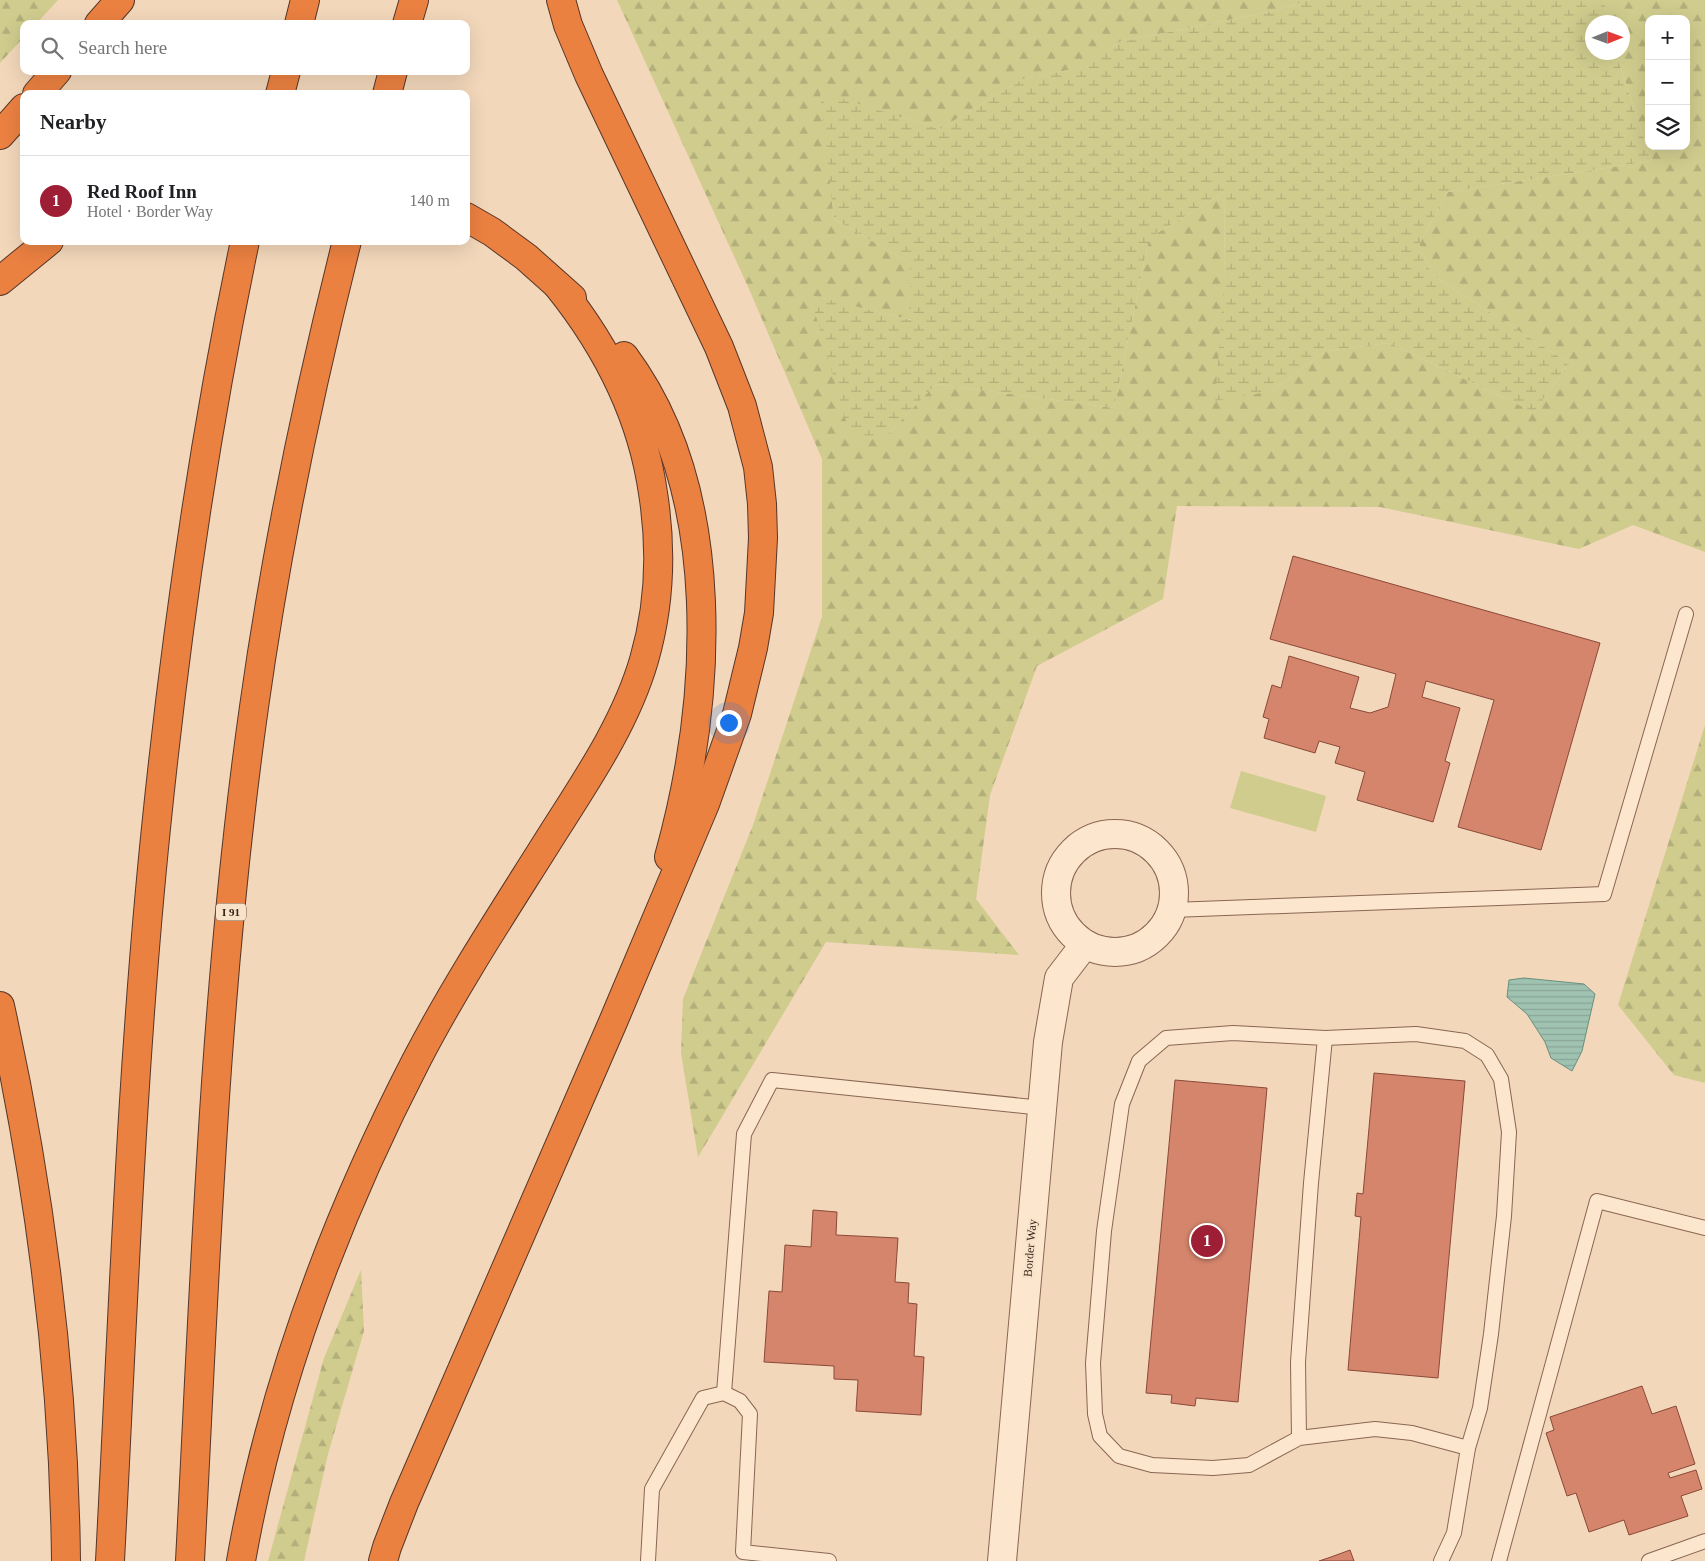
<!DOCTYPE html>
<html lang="en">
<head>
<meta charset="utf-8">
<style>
  :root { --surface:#fff; --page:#f2f2f2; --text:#202124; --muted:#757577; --line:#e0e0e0; --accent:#9e1e36 }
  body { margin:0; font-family:Georgia,serif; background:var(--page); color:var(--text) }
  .controls { position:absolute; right:15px; top:15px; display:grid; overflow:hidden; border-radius:10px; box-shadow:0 5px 20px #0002 }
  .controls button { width:45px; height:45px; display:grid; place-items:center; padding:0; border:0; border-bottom:1px solid var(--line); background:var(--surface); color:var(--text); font:25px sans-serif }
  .compass { position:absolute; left:1585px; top:15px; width:45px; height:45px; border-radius:50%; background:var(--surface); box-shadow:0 5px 20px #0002; rotate:89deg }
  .you { position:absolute; left:728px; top:722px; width:18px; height:18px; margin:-12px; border:4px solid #fff; border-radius:50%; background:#1a73e8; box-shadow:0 0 0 8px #1a73e833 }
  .badge { display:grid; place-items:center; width:32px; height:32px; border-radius:50%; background:var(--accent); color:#fff; font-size:16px; font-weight:700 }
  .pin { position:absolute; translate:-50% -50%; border:2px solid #fff; box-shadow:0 1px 5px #0006 }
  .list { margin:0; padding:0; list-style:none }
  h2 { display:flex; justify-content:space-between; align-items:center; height:65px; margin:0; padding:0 20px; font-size:21px }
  h2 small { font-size:16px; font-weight:400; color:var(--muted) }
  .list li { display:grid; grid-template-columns:32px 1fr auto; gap:15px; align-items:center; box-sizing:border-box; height:90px; padding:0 20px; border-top:1px solid var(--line) }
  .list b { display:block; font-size:19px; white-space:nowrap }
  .list p { margin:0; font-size:16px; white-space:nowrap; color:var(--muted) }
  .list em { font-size:16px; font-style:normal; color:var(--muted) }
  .icon { flex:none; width:28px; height:28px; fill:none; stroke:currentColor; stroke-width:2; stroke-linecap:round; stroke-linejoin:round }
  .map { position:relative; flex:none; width:1705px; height:1561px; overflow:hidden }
  .search { position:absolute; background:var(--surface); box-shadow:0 5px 20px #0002; left:20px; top:20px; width:450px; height:55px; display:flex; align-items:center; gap:12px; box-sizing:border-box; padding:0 18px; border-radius:10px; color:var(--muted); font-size:19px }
  .panel { position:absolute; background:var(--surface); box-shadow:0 5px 20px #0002; left:20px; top:90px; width:450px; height:155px; border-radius:10px }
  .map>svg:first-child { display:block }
</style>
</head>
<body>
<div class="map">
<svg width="1705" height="1561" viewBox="0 0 1705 1561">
  <defs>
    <pattern id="forest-firs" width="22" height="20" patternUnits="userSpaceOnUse" patternTransform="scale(1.25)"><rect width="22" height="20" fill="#d0cc8e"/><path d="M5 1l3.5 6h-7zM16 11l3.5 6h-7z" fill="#b3af7a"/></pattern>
    <pattern id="wetland-marsh" width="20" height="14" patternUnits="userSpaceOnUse" patternTransform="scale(1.25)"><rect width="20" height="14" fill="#d0cc8e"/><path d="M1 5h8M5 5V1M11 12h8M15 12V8" fill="none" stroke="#b3af7a"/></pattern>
    <pattern id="water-rules" width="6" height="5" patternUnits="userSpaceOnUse" patternTransform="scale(1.25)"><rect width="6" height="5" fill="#9fc2b1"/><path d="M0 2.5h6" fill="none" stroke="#8aa698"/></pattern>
  </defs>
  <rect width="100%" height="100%" fill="#f2d7ba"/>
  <g fill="url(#forest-firs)" fill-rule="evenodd">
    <polygon points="0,0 58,0 36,24 24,24 24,37 0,63"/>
    <path d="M617 0H1310L1273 11 1119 42 1089 66 1023 79 940 129 821 93 834 219 910 263 912 320 810 296 886 436 936 384 1114 408 1149 238 1225 192 1224 283 1273 391 1325 351 1389 343 1534 412 1569 363 1432 275 1419 244 1448 192 1651 161 1616 53 1622 52V22H1609L1604 0H1705V552L1633 525 1579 549 1380 507 1177 506 1163 599 1037 666 990 795 976 899 1019 955 826 942 698 1157 681 1053 683 999 753 825 822 617V459L749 289ZM1649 19H1686V146H1649Z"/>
    <polygon points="1705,725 1705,1083 1674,1075 1618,1005"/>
    <polygon points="361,1270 364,1331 328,1454 304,1561 268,1561 324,1358"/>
  </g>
  <polygon fill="url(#wetland-marsh)" points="1310,0 1604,0 1609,22 1592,22 1592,52 1616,53 1651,161 1448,192 1419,244 1432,275 1569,363 1534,412 1389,343 1325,351 1273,391 1215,401 1224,283 1225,192 1149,238 1114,408 936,384 886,436 850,435 810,295 911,320 910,263 834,219 820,92 940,129 1023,79 1088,66 1119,42 1273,11"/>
  <polygon fill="#d0cc8e" points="1241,771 1326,796 1316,832 1230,808"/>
  <polygon fill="url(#water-rules)" stroke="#66907e" points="1524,978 1584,984 1595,994 1582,1051 1572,1071 1551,1058 1545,1042 1527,1014 1507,997 1509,980"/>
  <g fill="#d4856c" stroke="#8b4937">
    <polygon points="1293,556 1600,643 1541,850 1458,827 1494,700 1426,681 1422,697 1460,708 1445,761 1450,763 1433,822 1357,800 1365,772 1335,763 1340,747 1319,741 1315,753 1264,738 1269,719 1263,717 1272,685 1281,688 1289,656 1359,677 1350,708 1370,713 1388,707 1396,674 1270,639"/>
    <polygon points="1374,1073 1465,1081 1438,1378 1348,1370 1361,1217 1355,1216 1357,1193 1363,1194"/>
    <polygon points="1175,1080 1267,1088 1238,1402 1196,1398 1195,1406 1171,1403 1172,1395 1146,1393"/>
    <polygon points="813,1210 837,1212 836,1235 898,1238 895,1282 909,1283 908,1303 917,1304 914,1356 924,1357 921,1415 856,1411 858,1380 834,1379 834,1366 764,1362 769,1291 782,1292 785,1245 811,1247"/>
    <polygon points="1642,1386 1652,1414 1676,1406 1695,1464 1668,1473 1670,1478 1696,1470 1702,1489 1681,1496 1688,1516 1629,1535 1624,1520 1589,1532 1576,1493 1567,1496 1546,1433 1554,1430 1550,1417"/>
    <polygon points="1350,1550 1354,1561 1319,1561 1331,1557"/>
  </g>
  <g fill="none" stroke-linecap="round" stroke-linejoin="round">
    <g stroke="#8a6653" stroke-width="16">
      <g id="lane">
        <polyline points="1172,910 1604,894 1686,614"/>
        <polyline points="1325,1038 1416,1034 1465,1041 1487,1055 1501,1079 1509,1132 1504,1216 1491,1334 1480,1408 1468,1448"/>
        <polyline points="1299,1438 1298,1362 1311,1183 1325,1038 1233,1033 1166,1038 1139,1061 1122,1104 1104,1231 1093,1363 1095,1414 1100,1436 1119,1456 1152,1465 1213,1468 1249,1465 1299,1438 1375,1429 1412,1433 1468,1448 1454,1533 1441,1561"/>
        <polyline points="648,1561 652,1489 703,1398 724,1393"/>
        <polyline points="829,1561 743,1552 750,1414 740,1401 724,1393 744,1134 772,1080 1043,1108"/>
        <polyline points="1499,1561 1597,1201 1705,1228"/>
        <polyline points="1649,1561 1705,1541"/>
      </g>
    </g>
    <g stroke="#8a6653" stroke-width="30">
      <g id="street">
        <circle cx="1115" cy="893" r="59"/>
        <polyline points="1002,1561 1048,1042 1059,978 1085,944"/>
      </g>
    </g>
    <g stroke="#573628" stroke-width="30">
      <g id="highway">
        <polyline points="99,24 120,0"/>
        <polyline points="299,24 305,0"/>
        <polyline points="407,24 414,0"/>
        <polyline points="37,94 57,71"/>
        <polyline points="280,94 286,71"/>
        <polyline points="387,94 393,71"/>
        <polyline points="0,135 24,108"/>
        <polyline points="466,217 492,232 526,257 572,298"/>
        <polyline points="0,281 49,241"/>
        <path d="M624 356C726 493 712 702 669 857"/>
        <path d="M0 1006C40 1188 64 1375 66 1561"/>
        <path d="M110 1561C123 1317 131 1072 156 828 176 632 204 435 245 241"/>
        <path d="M190 1561C205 1276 214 990 254 707 276 550 308 395 347 241"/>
        <path d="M241 1561C272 1386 335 1218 416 1061 457 982 506 908 553 833 588 778 626 722 644 660 660 605 662 550 653 493 642 415 607 347 558 286"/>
        <polyline points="383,1561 387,1547 404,1503 613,1022 705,804 737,714 753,648 759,613 763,538 762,504 758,467 742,406 719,347 589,75 568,25 561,0"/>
      </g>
    </g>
    <use href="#lane" stroke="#fce6ce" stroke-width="14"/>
    <use href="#street" stroke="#fce6ce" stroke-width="28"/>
    <use href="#highway" stroke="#eb8141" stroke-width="28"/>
  </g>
  <g text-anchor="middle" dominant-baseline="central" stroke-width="4.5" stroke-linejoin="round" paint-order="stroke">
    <rect fill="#f8e3ca" stroke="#715d4f" stroke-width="1" x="216" y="903.5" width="30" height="17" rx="4"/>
    <g font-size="11" font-weight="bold" fill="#37231a">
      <text x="231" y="912">I 91</text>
    </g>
    <g font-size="12" fill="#37231a" stroke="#f8e3ca">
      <text transform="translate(1030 1248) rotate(-85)">Border Way</text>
    </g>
  </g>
</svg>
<div class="controls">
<button>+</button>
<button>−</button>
<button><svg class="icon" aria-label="layers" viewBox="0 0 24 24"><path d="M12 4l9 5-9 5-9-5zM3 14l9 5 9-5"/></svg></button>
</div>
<svg class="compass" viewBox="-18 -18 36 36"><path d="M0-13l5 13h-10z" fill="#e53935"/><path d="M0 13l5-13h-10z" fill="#757577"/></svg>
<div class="you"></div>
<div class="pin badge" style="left:1207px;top:1241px">1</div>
<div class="search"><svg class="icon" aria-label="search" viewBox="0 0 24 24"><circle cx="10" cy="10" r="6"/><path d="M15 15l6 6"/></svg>Search here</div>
<section class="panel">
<h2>Nearby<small></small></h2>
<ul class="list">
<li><span class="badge">1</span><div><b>Red Roof Inn</b><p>Hotel · Border Way</p></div><em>140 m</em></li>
</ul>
</section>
</div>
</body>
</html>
